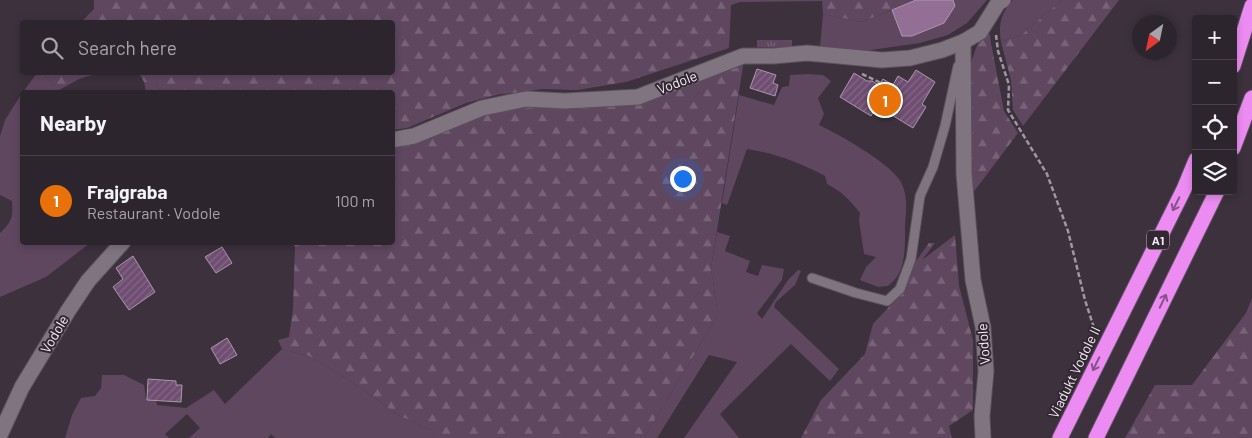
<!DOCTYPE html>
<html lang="en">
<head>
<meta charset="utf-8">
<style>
  :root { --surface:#2d252e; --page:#39313a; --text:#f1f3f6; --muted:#a7a5aa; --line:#48424a; --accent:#b5c249 }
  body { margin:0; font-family:Barlow,sans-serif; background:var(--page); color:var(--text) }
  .controls { position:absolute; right:15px; top:15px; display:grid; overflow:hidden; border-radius:5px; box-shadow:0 2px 8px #0003 }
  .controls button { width:45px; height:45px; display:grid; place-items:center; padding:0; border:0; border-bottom:1px solid var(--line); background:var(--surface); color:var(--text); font:25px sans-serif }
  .compass { position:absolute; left:1132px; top:15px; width:45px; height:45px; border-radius:50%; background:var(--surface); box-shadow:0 2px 8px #0003; rotate:213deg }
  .you { position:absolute; left:682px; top:178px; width:18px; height:18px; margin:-12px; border:4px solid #fff; border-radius:50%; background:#1a73e8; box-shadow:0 0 0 8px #1a73e833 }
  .badge { display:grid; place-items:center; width:32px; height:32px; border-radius:50%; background:var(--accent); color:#fff; font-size:16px; font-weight:700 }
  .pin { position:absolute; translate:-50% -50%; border:2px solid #fff; box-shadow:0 1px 5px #0006 }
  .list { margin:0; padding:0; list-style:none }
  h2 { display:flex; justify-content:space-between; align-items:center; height:65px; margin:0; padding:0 20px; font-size:21px }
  h2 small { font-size:16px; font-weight:400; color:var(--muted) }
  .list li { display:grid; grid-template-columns:32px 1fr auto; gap:15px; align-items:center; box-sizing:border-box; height:90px; padding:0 20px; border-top:1px solid var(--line) }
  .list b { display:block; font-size:19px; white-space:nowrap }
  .list p { margin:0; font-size:16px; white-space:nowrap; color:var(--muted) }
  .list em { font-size:16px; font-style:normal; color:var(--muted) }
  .icon { flex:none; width:28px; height:28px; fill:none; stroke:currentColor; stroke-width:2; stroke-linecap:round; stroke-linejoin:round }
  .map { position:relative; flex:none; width:1252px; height:438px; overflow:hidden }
  .search { position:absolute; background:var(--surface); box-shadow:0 2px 8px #0003; left:20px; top:20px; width:375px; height:55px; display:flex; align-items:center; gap:12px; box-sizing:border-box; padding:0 18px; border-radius:5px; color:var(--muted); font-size:19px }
  .panel { position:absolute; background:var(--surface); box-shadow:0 2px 8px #0003; left:20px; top:90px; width:375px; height:155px; border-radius:5px }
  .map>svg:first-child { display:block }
</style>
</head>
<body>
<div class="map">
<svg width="1252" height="438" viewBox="0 0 1252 438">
  <defs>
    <pattern id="forest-firs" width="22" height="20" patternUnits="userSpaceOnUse" patternTransform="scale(1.25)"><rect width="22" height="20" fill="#5f4760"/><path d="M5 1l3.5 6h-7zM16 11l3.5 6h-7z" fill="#776277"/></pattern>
    <pattern id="park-tufts" width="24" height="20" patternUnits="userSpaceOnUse" patternTransform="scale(1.25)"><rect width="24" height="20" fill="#5f4760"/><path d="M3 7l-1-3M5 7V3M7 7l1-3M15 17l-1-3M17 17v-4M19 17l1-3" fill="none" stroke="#776277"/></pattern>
    <pattern id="building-hatch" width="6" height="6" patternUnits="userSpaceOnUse" patternTransform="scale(1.25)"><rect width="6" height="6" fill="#704d72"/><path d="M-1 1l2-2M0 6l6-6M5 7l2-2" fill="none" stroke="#856787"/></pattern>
  </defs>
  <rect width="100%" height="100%" fill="#3c313d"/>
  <g fill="#5f4760">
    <polygon points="953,0 987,0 967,23 948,35 920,43 857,52 820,48 823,14 862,22 892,10 902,36 955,6"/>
    <path d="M1013 0H1062L1021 35 1001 42C998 24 1001 13 1013 0Z"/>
    <path d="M37 73H42C48 79 53 84 59 90L58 92H23Z"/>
    <path d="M808 74 823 75 831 81 818 98 824 114 819 125C838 134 894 165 902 184 908 198 906 212 905 226 905 240 906 262 898 275 896 279 891 283 888 286L878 287 860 280 866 267 876 257 864 254 859 220 860 213C850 200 841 191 827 184L825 176C801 163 774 153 747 149L727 205 722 203 739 95 774 105 782 87 789 86 790 75Z"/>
    <polygon points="144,82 155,82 161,92 146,92"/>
    <path d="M22 93V242L90 243 46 277 0 297V233C12 221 13 218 12 201L0 195V136L5 120Z"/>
    <polygon points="987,171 988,173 972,194 969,174"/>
    <polygon points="717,232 730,236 725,251 750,261 746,272 758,276 762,265 784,269 782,280 757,313 762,319 788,280 798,270 801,271 795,285 776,302 774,307 839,369 830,381 791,344 720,414 739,438 684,438 737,362 709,355 657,438 644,438 718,315 711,268"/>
    <polygon points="282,349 309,356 351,381 398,415 432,431 435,438 275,438 271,434 268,438 189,438 200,428 187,414 165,434 169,438 65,438 72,415 81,398 95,396 101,388 102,375 124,375 144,385 146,399 156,400 157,405 186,408 214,390 225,404"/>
  </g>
  <g fill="url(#forest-firs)">
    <polygon points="94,0 916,0 862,22 823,14 822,1 740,2 731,5 729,48 626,82 577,90 542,89 517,93 500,94 466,103 407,128 393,130 392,92 161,92 155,82 144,82 139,73 392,72 392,22 81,22 94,9"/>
    <polygon points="1062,0 1119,0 1023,126 1013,110 1011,80 1001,42 1021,35"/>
    <polygon points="986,31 990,35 991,43 1004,111 1018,133 988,173 987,171 969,174 968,72 976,48 982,35"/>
    <polygon points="744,60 711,268 718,315 644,438 435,438 432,431 398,415 351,381 309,356 282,349 278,340 289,337 293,309 295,247 293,243 392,242 393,145 493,111 620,98"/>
    <path d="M42 73H99L79 79 59 90C53 84 48 79 42 73Z"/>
    <polygon points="955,235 959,286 973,340 973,410 949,426 952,438 801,438 821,400 865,354 873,324 899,296 910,277 914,264 929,243 935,243 922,260"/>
    <polygon points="1252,298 1252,438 1125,438 1155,385 1192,385 1246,313"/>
  </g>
  <polygon fill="url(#park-tufts)" points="757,40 792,40 792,48 757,47"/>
  <polygon fill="#936f95" stroke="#b095b2" points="916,0 953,0 955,6 944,23 912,36 902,36 892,10"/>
  <g fill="url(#building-hatch)" stroke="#a89aa8">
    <polygon points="757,69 776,75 773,83 778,85 775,96 750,88"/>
    <polygon points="916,70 935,82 922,104 926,107 913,128 877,106 871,116 840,97 854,73 867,81 872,81 879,85 883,79 893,85 898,76 908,82"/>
    <polygon points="222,247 232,263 216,273 205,257"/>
    <polygon points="133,256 155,292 129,310 113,287 123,279 116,268"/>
    <polygon points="227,338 237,355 220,364 211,348"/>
    <polygon points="148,379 176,381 176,385 182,385 181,402 147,400"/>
  </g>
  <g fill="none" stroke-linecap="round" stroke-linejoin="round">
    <g stroke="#5a505a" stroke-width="11">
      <polyline id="lane" points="812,278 856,293 887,301 900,289 911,259 920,196 933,167 945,126 958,66"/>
    </g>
    <g stroke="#5a505a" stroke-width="17">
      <g id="street">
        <polyline points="963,42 964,174 973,280 983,327 986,371 982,416 983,438"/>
        <polyline points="392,140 414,136 482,108 526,99 565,101 638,97 743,56 774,56 807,53 882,60 910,58 942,50 963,42 980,32 998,3 1003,0"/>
        <polyline points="0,435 22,387 68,311 88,281 123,242"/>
      </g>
    </g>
    <g stroke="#5a505a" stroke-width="17">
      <g id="highway">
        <polyline points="1233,66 1252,6"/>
        <polyline points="1233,148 1252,98"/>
        <polyline points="1060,438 1184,189 1196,160"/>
        <polyline points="1096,438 1217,191"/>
      </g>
    </g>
    <g stroke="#a197a1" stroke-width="2.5" stroke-dasharray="5 2.5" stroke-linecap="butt">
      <polyline points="996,35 998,51 1009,85 1008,110 1047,174 1068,231 1085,300 1094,328"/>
      <polyline points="862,74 881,83"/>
    </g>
    <use href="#lane" stroke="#807481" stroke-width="9"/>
    <use href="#street" stroke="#807481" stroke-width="15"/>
    <use href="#highway" stroke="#ec8cf2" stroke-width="15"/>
  </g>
  <defs><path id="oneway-shaft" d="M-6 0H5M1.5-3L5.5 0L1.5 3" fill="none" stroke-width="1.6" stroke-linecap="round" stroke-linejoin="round" transform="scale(1.25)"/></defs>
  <g stroke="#865488">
    <use href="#oneway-shaft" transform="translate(1176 204) rotate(117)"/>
    <use href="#oneway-shaft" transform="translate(1163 301) rotate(-64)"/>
    <use href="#oneway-shaft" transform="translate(1096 364) rotate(116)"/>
  </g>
  <g text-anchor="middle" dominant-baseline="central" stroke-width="4" stroke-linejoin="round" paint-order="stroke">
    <rect fill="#322732" stroke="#bab2ba" stroke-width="1" x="1147" y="230.5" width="22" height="19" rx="4"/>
    <g font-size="12" font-weight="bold" fill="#f5edf5">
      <text x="1158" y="240">A1</text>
    </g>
    <g font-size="14" fill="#f5edf5" stroke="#322732">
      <text transform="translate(677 82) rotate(-21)">Vodole</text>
      <text transform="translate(54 334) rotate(-60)">Vodole</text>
      <text transform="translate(983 344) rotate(-94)">Vodole</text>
      <text transform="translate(1074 372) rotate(-64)">Viadukt Vodole II</text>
    </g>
  </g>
</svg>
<div class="controls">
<button>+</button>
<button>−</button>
<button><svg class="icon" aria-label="locate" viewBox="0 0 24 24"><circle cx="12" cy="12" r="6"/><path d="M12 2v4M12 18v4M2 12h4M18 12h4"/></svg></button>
<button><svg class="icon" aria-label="layers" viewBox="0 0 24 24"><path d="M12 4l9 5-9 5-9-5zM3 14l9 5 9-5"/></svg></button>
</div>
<svg class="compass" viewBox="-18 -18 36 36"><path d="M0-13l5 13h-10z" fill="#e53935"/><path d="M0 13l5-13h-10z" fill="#a7a5aa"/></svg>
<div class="you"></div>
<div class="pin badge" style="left:885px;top:100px;background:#e8710a">1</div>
<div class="search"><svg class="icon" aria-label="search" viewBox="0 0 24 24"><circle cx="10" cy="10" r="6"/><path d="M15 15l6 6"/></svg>Search here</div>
<section class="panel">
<h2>Nearby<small></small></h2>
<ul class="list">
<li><span class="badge" style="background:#e8710a">1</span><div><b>Frajgraba</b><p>Restaurant · Vodole</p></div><em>100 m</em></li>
</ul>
</section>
</div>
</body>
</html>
